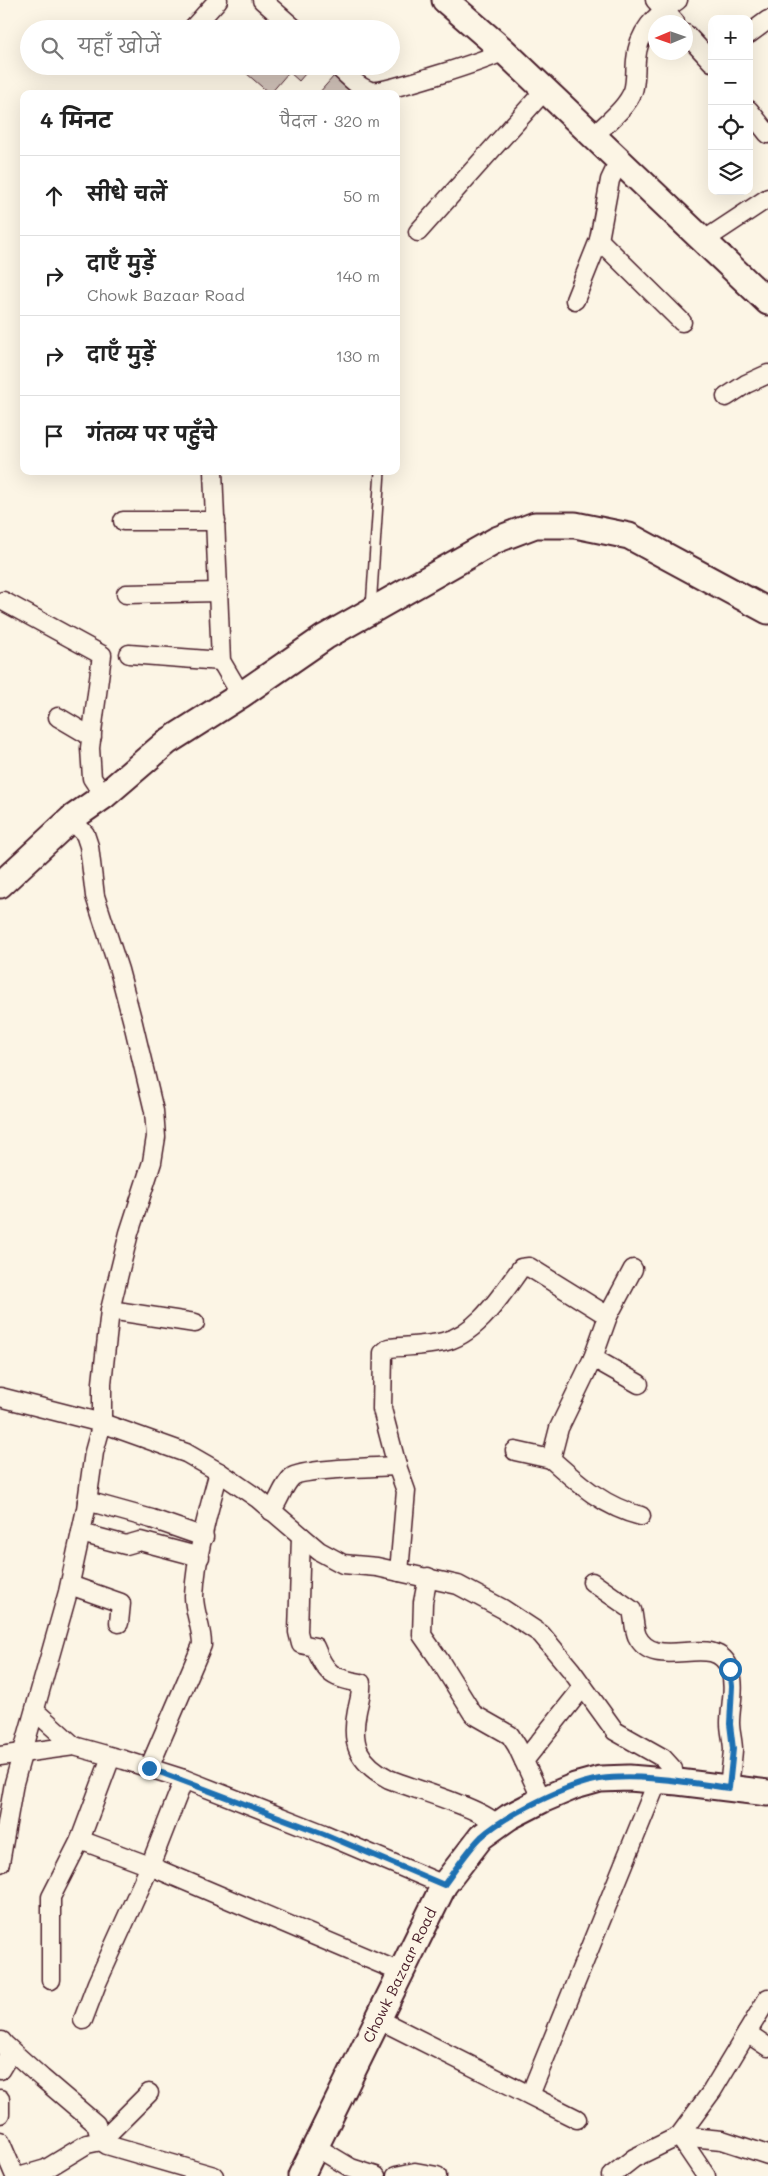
<!DOCTYPE html>
<html lang="hi">
<head>
<meta charset="utf-8">
<style>
  :root { --surface:#fff; --page:#f2f2f2; --text:#222; --muted:#767676; --line:#e0e0e0 }
  body { margin:0; font-family:Mali,"Playpen Sans Deva",sans-serif; background:var(--page); color:var(--text) }
  .controls { position:absolute; right:15px; top:15px; display:grid; overflow:hidden; border-radius:10px; box-shadow:0 5px 20px #0002 }
  .controls button { width:45px; height:45px; display:grid; place-items:center; padding:0; border:0; border-bottom:1px solid var(--line); background:var(--surface); color:var(--text); font:25px sans-serif }
  .compass { position:absolute; left:648px; top:15px; width:45px; height:45px; border-radius:50%; background:var(--surface); box-shadow:0 5px 20px #0002; rotate:268deg }
  .stop { position:absolute; width:15px; height:15px; margin:-11px; border:4px solid #1f6fb2; border-radius:50%; background:#fff }
  .stop.end { background:#1f6fb2; border-color:#fff; box-shadow:0 1px 5px #0008 }
  .list { margin:0; padding:0; list-style:none }
  h2 { display:flex; justify-content:space-between; align-items:center; height:65px; margin:0; padding:0 20px; font-size:21px }
  h2 small { font-size:16px; font-weight:400; color:var(--muted) }
  .list li { display:grid; grid-template-columns:32px 1fr auto; gap:15px; align-items:center; box-sizing:border-box; height:80px; padding:0 20px; border-top:1px solid var(--line) }
  .list b { display:block; font-size:19px; white-space:nowrap }
  .list p { margin:0; font-size:16px; white-space:nowrap; color:var(--muted) }
  .list em { font-size:16px; font-style:normal; color:var(--muted) }
  .icon { flex:none; width:28px; height:28px; fill:none; stroke:currentColor; stroke-width:2; stroke-linecap:round; stroke-linejoin:round }
  .map { position:relative; flex:none; width:768px; height:2176px; overflow:hidden }
  .search { position:absolute; background:var(--surface); box-shadow:0 5px 20px #0002; left:20px; top:20px; width:380px; height:55px; display:flex; align-items:center; gap:12px; box-sizing:border-box; padding:0 18px; border-radius:28px; color:var(--muted); font-size:19px }
  .panel { position:absolute; background:var(--surface); box-shadow:0 5px 20px #0002; left:20px; top:90px; width:380px; height:385px; border-radius:10px }
  .map>svg:first-child { display:block }
</style>
</head>
<body>
<div class="map">
<svg width="768" height="2176" viewBox="0 0 768 2176">
  <rect width="100%" height="100%" fill="#fcf5e5"/>
  <filter id="ink" filterUnits="userSpaceOnUse"><feTurbulence type="fractalNoise" baseFrequency=".02" numOctaves="2"/><feDisplacementMap in="SourceGraphic" scale="10" xChannelSelector="R" yChannelSelector="G"/><feConvolveMatrix kernelMatrix="1 2 1 2 8 2 1 2 1" color-interpolation-filters="sRGB"/></filter>
  <g filter="url(#ink)">
    <g fill="#cfc0b7" stroke="#4a1f2b">
      <polygon points="271,15 287,29 258,29"/>
      <polygon points="236,23 242,29 232,29"/>
      <polygon points="238,66 294,66 270,94"/>
      <polygon points="294,66 312,66 299,81 289,72"/>
      <polygon points="334,76 354,94 318,94"/>
    </g>
    <g fill="none" stroke-linecap="round" stroke-linejoin="round">
      <g stroke="#4a1f2b" stroke-width="12">
        <polyline id="lane" points="371,608 380,471"/>
      </g>
      <g stroke="#4a1f2b" stroke-width="21">
        <g id="street">
          <polyline points="262,0 295,29"/>
          <polyline points="655,0 675,22"/>
          <polyline points="192,29 218,0"/>
          <polyline points="686,34 712,62"/>
          <polyline points="749,34 768,20"/>
          <path d="M337 66C347 75 358 88 371 91 383 94 490 59 504 51"/>
          <polyline points="749,110 768,134"/>
          <path d="M593 137C606 123 626 109 633 91 636 82 635 70 636 60 638 31 655 16 678 0"/>
          <polyline points="418,232 544,91"/>
          <polyline points="599,240 682,322"/>
          <polyline points="703,241 768,198"/>
          <polyline points="575,300 599,240 610,180 619,161"/>
          <polyline points="726,397 746,384 768,374"/>
          <polyline points="213,471 221,661 241,695"/>
          <polyline points="123,521 216,521"/>
          <polyline points="126,594 219,592"/>
          <polyline points="3,601 102,655 90,748 92,778 104,796"/>
          <polyline points="129,654 221,661"/>
          <polyline points="58,717 92,737"/>
          <path d="M633 1269 608 1316 593 1358 559 1428 551 1459C579 1484 604 1507 641 1516"/>
          <polyline points="110,1310 195,1323"/>
          <polyline points="593,1358 639,1384"/>
          <polyline points="0,1397 102,1423 186,1453 219,1472 257,1498 319,1551 343,1564 377,1567 458,1585 503,1609 541,1634 571,1670 615,1731 663,1758 673,1769 673,1781"/>
          <polyline points="515,1451 551,1459"/>
          <polyline points="87,1501 152,1519 204,1537"/>
          <path d="M271 1511C280 1500 282 1487 292 1477 301 1469 379 1467 397 1466"/>
          <polyline points="81,1533 126,1545 140,1541 200,1557"/>
          <path d="M301 1536 298 1632 301 1644 315 1647C326 1675 333 1678 361 1683 362 1693 359 1701 357 1711 350 1745 359 1763 389 1779 413 1789 485 1809 497 1825"/>
          <path d="M399 1572 406 1491 397 1466 382 1409 383 1353 389 1348C406 1346 426 1346 443 1342 478 1334 501 1295 521 1268L529 1267 608 1316"/>
          <polyline points="428,1577 423,1602 422,1635 440,1661 473,1714 510,1735 517,1746 542,1800"/>
          <path d="M592 1582 632 1610C634 1618 634 1629 637 1636 656 1675 716 1628 730 1670 736 1687 730 1706 730 1723 730 1732 733 1741 733 1750 732 1763 730 1776 729 1788"/>
          <polyline points="70,1585 121,1603 119,1623"/>
          <polyline points="35,1711 74,1746"/>
          <polyline points="0,1756 74,1746 124,1760 184,1779 324,1834 444,1885"/>
          <polyline points="524,1761 583,1687"/>
          <path d="M149 1768 202 1645C202 1627 194 1613 194 1596 196 1555 208 1511 219 1472"/>
          <polyline points="80,1840 150,1866 184,1779"/>
          <polyline points="0,1863 14,1783 68,1592 86,1509 94,1452 102,1423 102,1383 110,1310 129,1233 152,1162 156,1137 154,1111 133,1023 119,970 95,896 89,846 85,834 71,819"/>
          <polyline points="51,1980 51,1897 80,1840 111,1757"/>
          <polyline points="768,1998 712,2091 679,2136 722,2140 768,2155"/>
          <polyline points="378,2019 577,2119"/>
          <polyline points="83,2020 97,1983 150,1866 400,1972"/>
          <polyline points="747,2033 768,2047"/>
          <polyline points="3,2043 42,2078 96,2124 101,2141"/>
          <polyline points="0,2070 9,2055 2,2041"/>
          <polyline points="530,2095 658,1780"/>
          <polyline points="0,2099 0,2114"/>
          <polyline points="0,2141 15,2176"/>
          <polyline points="101,2141 149,2093"/>
          <polyline points="316,2147 351,2168 376,2176"/>
          <polyline points="22,2176 46,2169 87,2144 101,2141 107,2145 214,2176"/>
          <polyline points="396,2176 415,2172 437,2176"/>
          <polyline points="611,2176 634,2158 679,2136 706,2176"/>
        </g>
      </g>
      <g stroke="#4a1f2b" stroke-width="29">
        <g id="secondary">
          <polyline points="445,0 504,51 768,302"/>
          <polyline points="0,885 71,819 104,796 167,742 241,695 325,637 496,540 535,525 575,525 629,536 768,611"/>
          <polyline points="301,2176 444,1885 481,1837 509,1817 542,1800 575,1786 600,1779 629,1778 678,1782 768,1793"/>
        </g>
      </g>
      <use href="#lane" stroke="#fcf5e5" stroke-width="9"/>
      <use href="#street" stroke="#fcf5e5" stroke-width="18"/>
      <use href="#secondary" stroke="#fcf5e5" stroke-width="25"/>
    </g>
  </g>
  <g fill="none" stroke-linecap="round" stroke-linejoin="round" filter="url(#ink)">
    <path stroke="#1f6fb2" stroke-width="6" d="M149 1768 324 1834 444 1885C456 1869 467 1851 481 1837 505 1815 568 1784 600 1779 640 1773 690 1783 729 1788L733 1749 730 1724 732 1686 730 1669"/>
  </g>
  <g text-anchor="middle" dominant-baseline="central" stroke-width="5" stroke-linejoin="round" paint-order="stroke">
    <g font-size="15" fill="#4a1f2b" stroke="#fcf5e5">
      <text transform="translate(399 1975) rotate(-64)">Chowk Bazaar Road</text>
    </g>
  </g>
</svg>
<div class="controls">
<button>+</button>
<button>−</button>
<button><svg class="icon" aria-label="locate" viewBox="0 0 24 24"><circle cx="12" cy="12" r="6"/><path d="M12 2v4M12 18v4M2 12h4M18 12h4"/></svg></button>
<button><svg class="icon" aria-label="layers" viewBox="0 0 24 24"><path d="M12 4l9 5-9 5-9-5zM3 14l9 5 9-5"/></svg></button>
</div>
<svg class="compass" viewBox="-18 -18 36 36"><path d="M0-13l5 13h-10z" fill="#e53935"/><path d="M0 13l5-13h-10z" fill="#767676"/></svg>
<div class="stop" style="left:730px;top:1669px"></div>
<div class="stop end" style="left:149px;top:1768px"></div>
<div class="search"><svg class="icon" aria-label="search" viewBox="0 0 24 24"><circle cx="10" cy="10" r="6"/><path d="M15 15l6 6"/></svg>यहाँ खोजें</div>
<section class="panel">
<h2>4 मिनट<small>पैदल · 320 m</small></h2>
<ul class="list">
<li><svg class="icon" aria-label="ahead" viewBox="0 0 24 24"><path d="M12 20V5M6 11l6-6 6 6"/></svg><div><b>सीधे चलें</b></div><em>50 m</em></li>
<li><svg class="icon" aria-label="right" viewBox="0 0 24 24"><path d="M7 20v-9h11M14 6l5 5-5 5"/></svg><div><b>दाएँ मुड़ें</b><p>Chowk Bazaar Road</p></div><em>140 m</em></li>
<li><svg class="icon" aria-label="right" viewBox="0 0 24 24"><path d="M7 20v-9h11M14 6l5 5-5 5"/></svg><div><b>दाएँ मुड़ें</b></div><em>130 m</em></li>
<li><svg class="icon" aria-label="arrive" viewBox="0 0 24 24"><path d="M6 21V4h12l-3 4 3 4H6"/></svg><div><b>गंतव्य पर पहुँचे</b></div></li>
</ul>
</section>
</div>
</body>
</html>
